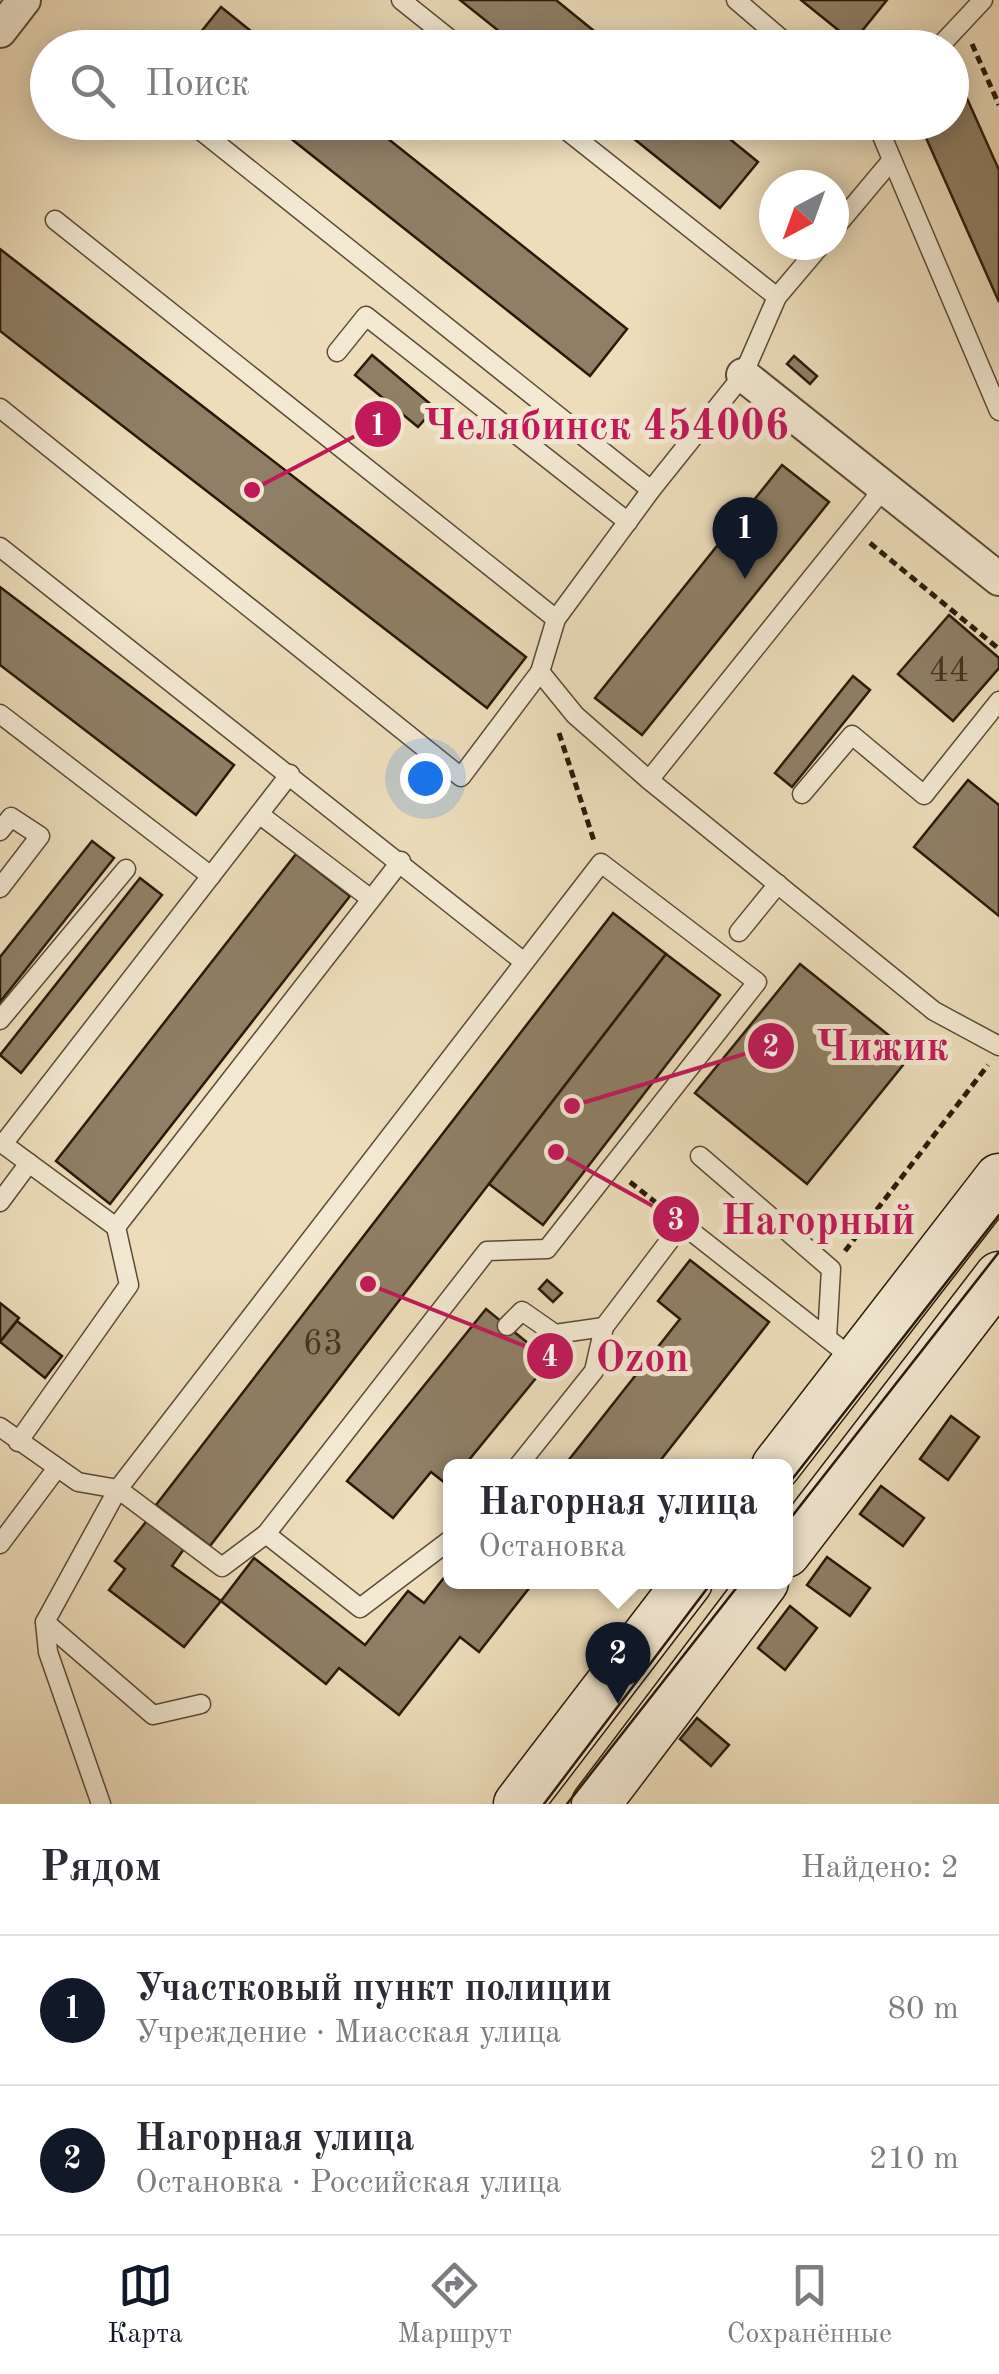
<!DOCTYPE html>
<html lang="ru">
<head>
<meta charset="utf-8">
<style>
  :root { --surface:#fff; --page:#f2f2f3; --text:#2b2b33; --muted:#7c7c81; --line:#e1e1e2; --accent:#111827 }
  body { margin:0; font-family:"Old Standard TT",serif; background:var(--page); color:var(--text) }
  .compass { position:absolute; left:759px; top:170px; width:90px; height:90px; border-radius:50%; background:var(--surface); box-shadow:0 5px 25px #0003; rotate:221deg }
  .you { position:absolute; left:425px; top:778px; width:35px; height:35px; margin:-25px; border:8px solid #fff; border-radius:50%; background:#1a73e8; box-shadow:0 0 0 15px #1a73e833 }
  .badge { display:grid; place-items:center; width:65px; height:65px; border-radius:50%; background:var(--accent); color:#fff; font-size:32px; font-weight:700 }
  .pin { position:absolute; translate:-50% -82px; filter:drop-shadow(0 2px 5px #0008) }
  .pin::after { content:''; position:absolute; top:52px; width:35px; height:30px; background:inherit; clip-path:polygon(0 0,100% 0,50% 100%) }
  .popup { position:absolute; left:443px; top:1459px; width:350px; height:130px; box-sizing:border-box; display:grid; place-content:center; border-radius:15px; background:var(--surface); filter:drop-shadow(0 2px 8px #0005); font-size:32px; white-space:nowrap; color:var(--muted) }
  .popup b { font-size:38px; color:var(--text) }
  .popup::after { content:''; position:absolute; left:50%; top:100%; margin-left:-20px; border:20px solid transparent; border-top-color:var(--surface) }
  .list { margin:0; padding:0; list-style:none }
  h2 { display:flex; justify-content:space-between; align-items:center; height:130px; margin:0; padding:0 40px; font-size:42px }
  h2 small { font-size:32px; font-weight:400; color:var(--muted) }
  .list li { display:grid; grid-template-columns:65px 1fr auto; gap:30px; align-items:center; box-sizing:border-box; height:150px; padding:0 40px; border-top:2px solid var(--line) }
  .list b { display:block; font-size:38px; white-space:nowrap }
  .list p { margin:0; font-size:32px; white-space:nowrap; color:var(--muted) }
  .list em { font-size:32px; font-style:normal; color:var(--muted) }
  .icon { flex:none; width:55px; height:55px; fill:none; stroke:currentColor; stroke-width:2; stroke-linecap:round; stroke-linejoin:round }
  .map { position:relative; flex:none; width:999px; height:1804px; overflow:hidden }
  .search { position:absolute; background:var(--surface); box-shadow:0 5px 25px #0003; left:30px; right:30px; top:30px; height:110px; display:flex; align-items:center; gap:25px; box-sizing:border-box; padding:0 35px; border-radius:55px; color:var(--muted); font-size:38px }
  .sheet { height:430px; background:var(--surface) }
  nav { display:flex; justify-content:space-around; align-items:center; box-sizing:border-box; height:140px; border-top:2px solid var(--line); background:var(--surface); font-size:28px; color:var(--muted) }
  nav a { display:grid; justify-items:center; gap:5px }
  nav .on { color:var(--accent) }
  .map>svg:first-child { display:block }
</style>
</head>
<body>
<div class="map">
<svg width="999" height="1804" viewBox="0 0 999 1804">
  <rect width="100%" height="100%" fill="#edddbb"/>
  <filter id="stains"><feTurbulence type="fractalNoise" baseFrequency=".002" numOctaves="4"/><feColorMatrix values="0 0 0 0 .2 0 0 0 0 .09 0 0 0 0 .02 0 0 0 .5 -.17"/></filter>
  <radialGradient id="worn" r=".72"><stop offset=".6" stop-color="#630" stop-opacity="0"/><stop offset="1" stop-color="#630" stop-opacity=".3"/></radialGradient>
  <g fill="#8f7f66" stroke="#2a1909" stroke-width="2.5">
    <polygon points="460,0 556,0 615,48 520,48"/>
    <polygon points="801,0 887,0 853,42"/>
    <polygon points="221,7 272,48 188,48"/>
    <polygon points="961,85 999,170 999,302 919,122 952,122 952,89"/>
    <polygon points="270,122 367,122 627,329 590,376"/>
    <polygon points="613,122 709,122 758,162 720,208"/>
    <polygon points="0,249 526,657 487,708 0,331"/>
    <polygon points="372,355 435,408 418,427 355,375"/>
    <polygon points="794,356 817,376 810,384 787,364"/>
    <polygon points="782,465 829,502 642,735 595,698"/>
    <polygon points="0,587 234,765 196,815 0,665"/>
    <polygon points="949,615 999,658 999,668 953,721 898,674"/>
    <polygon points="853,676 870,690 792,787 775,773"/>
    <polygon points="968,780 999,805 999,916 914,847"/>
    <polygon points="92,841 114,858 0,1002 0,957"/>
    <polygon points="296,854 350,896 110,1204 56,1161"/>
    <polygon points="140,878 162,895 21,1073 0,1055"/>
    <polygon points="613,913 666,954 210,1546 156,1505"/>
    <polygon points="666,954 720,995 543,1225 489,1184"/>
    <polygon points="800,964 912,1054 807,1184 695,1093"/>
    <polygon points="690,1260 769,1322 656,1466 564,1466 680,1319 658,1301"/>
    <polygon points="547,1280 562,1293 553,1302 539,1289"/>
    <polygon points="0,1303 19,1318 0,1342"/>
    <polygon points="486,1309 550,1361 464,1466 450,1466 449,1486 431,1472 393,1518 347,1481"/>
    <polygon points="17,1321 62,1356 45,1378 0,1342"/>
    <polygon points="951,1416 979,1437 948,1480 920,1459"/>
    <polygon points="881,1486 924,1518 903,1546 860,1514"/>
    <polygon points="149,1518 186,1546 172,1566 221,1601 184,1647 109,1590 125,1569 115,1561"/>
    <polygon points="827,1557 870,1588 850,1616 807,1585"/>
    <polygon points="254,1558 365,1645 408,1591 424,1603 450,1570 450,1582 534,1582 479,1652 460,1637 399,1715 339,1668 326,1684 221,1601"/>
    <polygon points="790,1606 817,1628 785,1670 758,1648"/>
    <polygon points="697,1718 729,1745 711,1766 680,1739"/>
  </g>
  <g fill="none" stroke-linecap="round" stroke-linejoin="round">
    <g stroke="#5b4a36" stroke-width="21">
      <g id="service">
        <polyline points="401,0 461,48"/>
        <polyline points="736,0 792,48"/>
        <polyline points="938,48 983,0"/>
        <polyline points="190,122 651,490"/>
        <polyline points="556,122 777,297"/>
        <polyline points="876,122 999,411"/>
        <polyline points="55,220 556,619"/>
        <polyline points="834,229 891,161"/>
        <polyline points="337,352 366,316 628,522"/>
        <polyline points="0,408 461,777 540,672 556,619 651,490 743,375 777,297 821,245"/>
        <polyline points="0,547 524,962"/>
        <polyline points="540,672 575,715 649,780 934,1011 999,1046"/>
        <polyline points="0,714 211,876"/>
        <polyline points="649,780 884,488"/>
        <polyline points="802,794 852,735 924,795 999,701"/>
        <polyline points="259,814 371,899"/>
        <polyline points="0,831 11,817 40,836 0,888"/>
        <polyline points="739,932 778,884"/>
        <polyline points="0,1020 126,869"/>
        <polyline points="700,1156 831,1269 827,1338"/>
        <polyline points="0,1202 29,1163"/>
        <polyline points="116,1227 3,1144 290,774"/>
        <polyline points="507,1326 522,1311 555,1334 604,1327"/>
        <polyline points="0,1427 78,1482 118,1489 222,1567 266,1534 487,1251 547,1249 757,982 601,863 118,1489 45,1622 48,1652 101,1804"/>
        <polyline points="18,1442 129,1285 116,1227 401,861"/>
        <polyline points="518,1466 594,1371 604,1327 682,1224 856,1361"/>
        <polyline points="266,1534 360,1608 450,1540"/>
        <polyline points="0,1544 57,1468"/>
        <polyline points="45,1622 153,1715 201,1704"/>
      </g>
    </g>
    <g stroke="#5b4a36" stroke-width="36">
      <g id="minor">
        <polyline points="0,31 24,0"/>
        <polyline points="743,375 999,579"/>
      </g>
    </g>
    <g stroke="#2a1909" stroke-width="51">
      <g id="secondary">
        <polyline points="776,1466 999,1178"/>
        <polyline points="786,1553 999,1276"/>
        <polyline points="518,1804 688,1582"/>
        <polyline points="596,1804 764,1582"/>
      </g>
    </g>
    <g stroke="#2a1909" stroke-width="5" stroke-dasharray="8 5" stroke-linecap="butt">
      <polyline points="972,44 999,105"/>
      <polyline points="870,543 999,649"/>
      <polyline points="559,733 594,841"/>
      <polyline points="630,1182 664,1209"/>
      <polyline points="845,1251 988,1065"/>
    </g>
    <use href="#service" stroke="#f3e9d3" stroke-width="18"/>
    <use href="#minor" stroke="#f3e9d3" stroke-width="32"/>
    <use href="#secondary" stroke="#f3e9d3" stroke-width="48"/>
    <g stroke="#2a1909" stroke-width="2.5">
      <polyline points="786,1487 999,1215"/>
      <polyline points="786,1524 999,1252"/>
      <polyline points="544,1804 712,1582"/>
      <polyline points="567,1804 741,1582"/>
    </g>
  </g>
  <g text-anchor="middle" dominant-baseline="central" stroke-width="10" stroke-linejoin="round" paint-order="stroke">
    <g font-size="35" fill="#433220">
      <text x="949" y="671">44</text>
      <text x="323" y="1344">63</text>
    </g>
  </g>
  <path fill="none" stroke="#c2185b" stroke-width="4" d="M252 490L378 424M572 1106L771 1046M556 1152L676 1219M368 1284L550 1356"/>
  <g fill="#c2185b" stroke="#f3e9d3" stroke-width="4">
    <circle cx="252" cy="490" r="10"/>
    <circle cx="572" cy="1106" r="10"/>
    <circle cx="556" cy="1152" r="10"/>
    <circle cx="368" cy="1284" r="10"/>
    <circle cx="378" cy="424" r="25"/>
    <circle cx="771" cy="1046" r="25"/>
    <circle cx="676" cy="1219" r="25"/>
    <circle cx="550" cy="1356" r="25"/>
  </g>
  <g font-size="30" text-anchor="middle" font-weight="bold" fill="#fff">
    <text x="378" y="435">1</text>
    <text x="771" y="1056">2</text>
    <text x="676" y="1229">3</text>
    <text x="550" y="1366">4</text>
  </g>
  <g font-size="42" text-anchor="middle" font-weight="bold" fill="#c2185b" stroke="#f3e9d3" stroke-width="10" stroke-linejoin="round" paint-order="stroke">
    <text x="606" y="439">Челябинск 454006</text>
    <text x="882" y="1060">Чижик</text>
    <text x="818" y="1234">Нагорный</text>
    <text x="642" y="1371">Ozon</text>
  </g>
  <rect width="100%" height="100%" filter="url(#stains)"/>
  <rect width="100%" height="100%" fill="url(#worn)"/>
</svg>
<svg class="compass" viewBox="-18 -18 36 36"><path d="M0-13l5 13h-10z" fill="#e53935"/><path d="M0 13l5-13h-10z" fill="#7c7c81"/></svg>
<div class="you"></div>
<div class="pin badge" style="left:745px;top:579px">1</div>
<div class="pin badge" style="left:618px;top:1704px">2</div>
<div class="popup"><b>Нагорная улица</b>Остановка</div>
<div class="search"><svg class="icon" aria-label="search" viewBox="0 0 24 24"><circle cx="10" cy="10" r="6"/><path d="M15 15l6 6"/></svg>Поиск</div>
</div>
<section class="sheet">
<h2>Рядом<small>Найдено: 2</small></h2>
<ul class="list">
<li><span class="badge">1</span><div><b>Участковый пункт полиции</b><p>Учреждение · Миасская улица</p></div><em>80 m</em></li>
<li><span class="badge">2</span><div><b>Нагорная улица</b><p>Остановка · Российская улица</p></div><em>210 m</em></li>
</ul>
</section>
<nav>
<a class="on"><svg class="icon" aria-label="map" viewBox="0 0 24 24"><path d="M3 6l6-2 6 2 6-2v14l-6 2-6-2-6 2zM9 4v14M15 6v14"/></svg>Карта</a>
<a><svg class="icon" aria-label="directions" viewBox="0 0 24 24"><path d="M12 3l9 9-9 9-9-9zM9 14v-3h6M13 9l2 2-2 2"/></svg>Маршрут</a>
<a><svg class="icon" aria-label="saved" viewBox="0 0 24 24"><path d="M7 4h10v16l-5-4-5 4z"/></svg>Сохранённые</a>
</nav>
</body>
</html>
